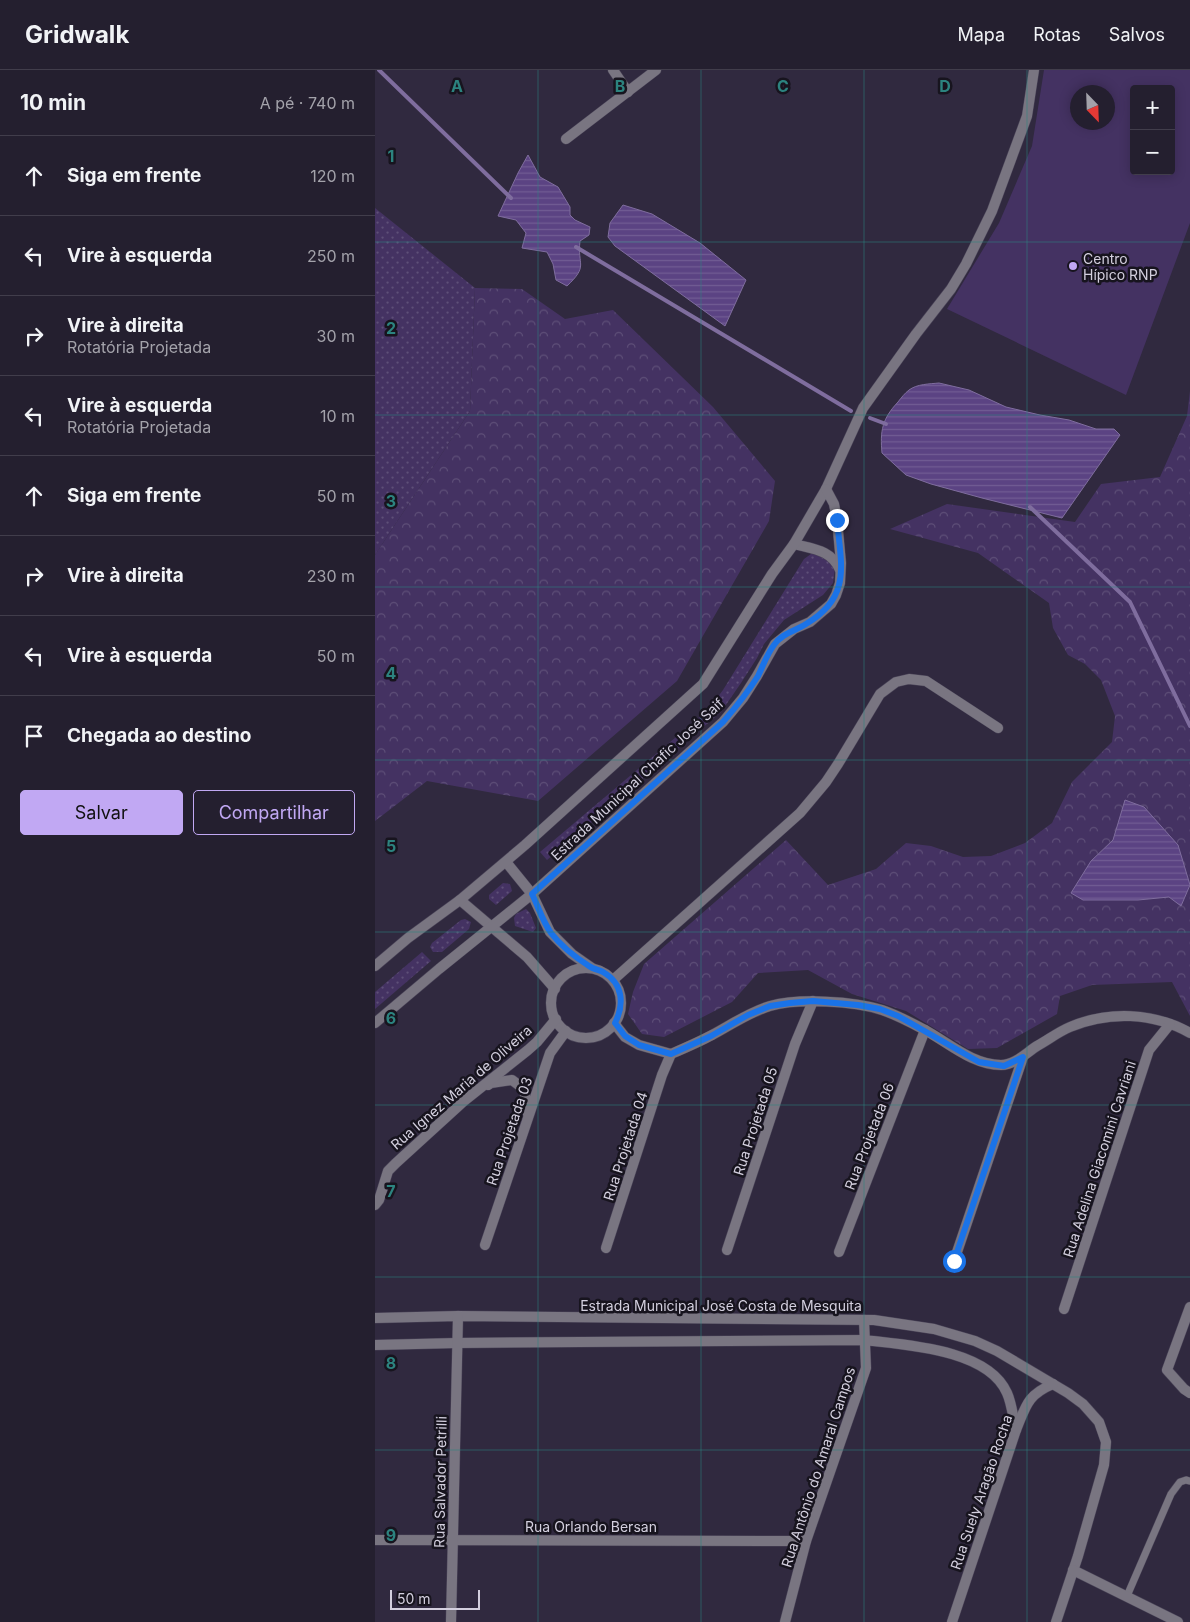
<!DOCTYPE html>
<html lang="pt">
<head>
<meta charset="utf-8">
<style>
  :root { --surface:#241f2f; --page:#302c3b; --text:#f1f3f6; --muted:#a3a2aa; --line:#413d4b; --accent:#c1a8f3 }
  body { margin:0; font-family:Inter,sans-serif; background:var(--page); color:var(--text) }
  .controls { position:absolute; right:15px; top:15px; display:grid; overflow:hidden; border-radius:5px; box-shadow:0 2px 12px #0003 }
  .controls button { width:45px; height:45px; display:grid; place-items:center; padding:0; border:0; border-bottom:1px solid var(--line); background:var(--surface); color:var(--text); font:25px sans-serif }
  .compass { position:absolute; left:695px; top:15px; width:45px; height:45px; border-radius:50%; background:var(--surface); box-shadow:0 2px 12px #0003; rotate:157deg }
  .scale { position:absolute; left:15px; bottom:12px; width:90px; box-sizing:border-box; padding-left:5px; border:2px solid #d3cfde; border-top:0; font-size:14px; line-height:18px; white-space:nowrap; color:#d3cfde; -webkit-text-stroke:4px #17141e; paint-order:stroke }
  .stop { position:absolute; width:15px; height:15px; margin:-11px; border:4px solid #1a73e8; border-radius:50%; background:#fff }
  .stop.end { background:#1a73e8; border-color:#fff; box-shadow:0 1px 5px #0008 }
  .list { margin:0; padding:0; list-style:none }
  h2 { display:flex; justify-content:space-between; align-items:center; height:65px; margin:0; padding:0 20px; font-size:21px }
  h2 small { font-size:16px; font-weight:400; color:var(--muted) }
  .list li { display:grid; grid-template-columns:32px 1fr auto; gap:15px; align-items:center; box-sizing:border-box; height:80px; padding:0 20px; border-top:1px solid var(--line) }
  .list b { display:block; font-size:19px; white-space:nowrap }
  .list p { margin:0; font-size:16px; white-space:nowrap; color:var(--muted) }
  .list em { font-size:16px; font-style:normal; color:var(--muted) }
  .actions { display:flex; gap:10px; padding:15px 20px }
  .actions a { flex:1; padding:11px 0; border:1px solid var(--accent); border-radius:5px; text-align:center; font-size:18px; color:var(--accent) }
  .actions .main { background:var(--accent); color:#111 }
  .icon { flex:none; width:28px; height:28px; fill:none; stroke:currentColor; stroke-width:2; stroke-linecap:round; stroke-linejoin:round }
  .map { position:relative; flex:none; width:815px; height:1552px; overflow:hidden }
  header { display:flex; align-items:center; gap:30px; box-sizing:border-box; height:70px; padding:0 25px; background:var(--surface); border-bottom:1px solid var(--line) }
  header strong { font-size:24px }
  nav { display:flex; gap:28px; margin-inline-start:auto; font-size:18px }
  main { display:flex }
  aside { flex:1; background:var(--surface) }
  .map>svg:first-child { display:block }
</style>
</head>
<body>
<header>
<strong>Gridwalk</strong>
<nav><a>Mapa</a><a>Rotas</a><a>Salvos</a></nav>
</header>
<main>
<aside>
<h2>10 min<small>A pé · 740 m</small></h2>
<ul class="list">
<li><svg class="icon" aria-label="ahead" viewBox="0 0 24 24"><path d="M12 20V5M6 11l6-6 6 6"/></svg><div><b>Siga em frente</b></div><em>120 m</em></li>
<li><svg class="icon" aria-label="left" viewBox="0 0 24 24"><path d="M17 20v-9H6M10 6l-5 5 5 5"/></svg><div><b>Vire à esquerda</b></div><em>250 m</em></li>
<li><svg class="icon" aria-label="right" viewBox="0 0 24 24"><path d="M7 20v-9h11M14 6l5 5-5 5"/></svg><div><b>Vire à direita</b><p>Rotatória Projetada</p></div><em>30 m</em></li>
<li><svg class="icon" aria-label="left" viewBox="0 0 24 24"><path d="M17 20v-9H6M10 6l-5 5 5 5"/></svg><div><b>Vire à esquerda</b><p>Rotatória Projetada</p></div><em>10 m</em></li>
<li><svg class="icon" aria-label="ahead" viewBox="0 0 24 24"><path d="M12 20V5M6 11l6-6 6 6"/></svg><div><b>Siga em frente</b></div><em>50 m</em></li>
<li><svg class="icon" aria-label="right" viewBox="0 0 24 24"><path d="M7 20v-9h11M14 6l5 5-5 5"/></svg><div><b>Vire à direita</b></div><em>230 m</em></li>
<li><svg class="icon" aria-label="left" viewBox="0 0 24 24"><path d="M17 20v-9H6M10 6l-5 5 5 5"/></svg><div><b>Vire à esquerda</b></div><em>50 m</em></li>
<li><svg class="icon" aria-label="arrive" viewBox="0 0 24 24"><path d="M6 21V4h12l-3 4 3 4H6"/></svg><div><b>Chegada ao destino</b></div></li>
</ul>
<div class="actions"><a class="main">Salvar</a><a>Compartilhar</a></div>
</aside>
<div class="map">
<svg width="815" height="1552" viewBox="0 0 815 1552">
  <defs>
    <pattern id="grass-dots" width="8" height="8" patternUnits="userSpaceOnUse" patternTransform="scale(1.25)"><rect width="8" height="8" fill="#443262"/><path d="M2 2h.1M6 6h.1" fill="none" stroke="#5e4f78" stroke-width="1.8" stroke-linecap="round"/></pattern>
    <pattern id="forest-crowns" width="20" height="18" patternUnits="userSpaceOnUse" patternTransform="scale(1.25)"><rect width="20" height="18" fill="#443262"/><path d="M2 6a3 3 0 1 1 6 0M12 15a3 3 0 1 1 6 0" fill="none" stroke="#5e4f78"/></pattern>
    <pattern id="water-rules" width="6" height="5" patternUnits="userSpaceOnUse" patternTransform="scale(1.25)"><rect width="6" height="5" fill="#5b4383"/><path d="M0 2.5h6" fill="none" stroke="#725d94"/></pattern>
  </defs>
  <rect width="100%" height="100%" fill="#30293f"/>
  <g fill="url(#grass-dots)">
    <polygon points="0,138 100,218 95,341 0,485"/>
    <path d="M436 484C448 484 453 489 460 499L458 513 448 525 409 550 389 574 382 588 366 613 346 642 172 790 165 782 333 640 348 620 429 489Z"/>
    <polygon points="128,813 135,814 137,821 121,835 114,829 114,825"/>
    <polygon points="151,839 155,843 161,858 158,862 140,856 139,848 141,844"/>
    <polygon points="90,849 96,852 94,859 67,882 58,882 55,877 57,873 86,850"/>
    <polygon points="47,882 56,891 0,939 0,922"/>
  </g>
  <g fill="url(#forest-crowns)" fill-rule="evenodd">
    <polygon points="100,218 147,219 190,249 238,240 338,337 400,411 394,451 302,611 163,731 52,711 0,751 0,485 95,341"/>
    <path d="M815 321V946L797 912 717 915 685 926 682 944 622 978 593 979 531 941 477 924 433 900 383 903 357 932 289 967 267 964 253 944 258 922 269 894 411 770 453 815 501 799 531 773 556 776 588 787 616 786 650 773 677 753 697 712 737 672 740 646 726 610 710 594 693 585 678 558 674 533 603 483 515 459 572 434 700 452 726 414 785 407 812 346ZM738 770 806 836 794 827 763 830 697 823 716 791Z"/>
  </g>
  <path fill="#443262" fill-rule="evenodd" d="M669 0H815V153L751 325 572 239 624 153 657 76ZM759 19H796V101H759ZM702 22H732V52H702Z"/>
  <g fill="url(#water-rules)" stroke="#7f6d9e">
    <path d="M153 85 165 107 183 117 195 137V145L200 150 215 157 214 165 205 171C202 196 214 195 192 216L181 210 178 194 172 182 147 178 151 163 141 150 123 146 143 103Z"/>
    <polygon points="248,135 277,144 325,173 371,210 350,256 240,176 233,167 235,153"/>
    <path d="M564 313 594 320 631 337 665 345 694 350 721 359H739L745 365 687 448 607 428 556 414 531 405 507 383C505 361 507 349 523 332 526 328 530 323 534 320 542 314 554 314 564 313Z"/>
    <polygon points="750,730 769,737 803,775 815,815 806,836 794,827 763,830 708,830 696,823 716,791 738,770"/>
  </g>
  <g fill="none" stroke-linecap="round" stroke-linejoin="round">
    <g stroke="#7f6d9e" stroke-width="4">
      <polyline points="4,0 136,128"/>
      <polyline points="201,177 476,341"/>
      <polyline points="495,348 511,354"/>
      <polyline points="655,437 755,532 815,656"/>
    </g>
    <g stroke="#4a4458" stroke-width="8">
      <polyline id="service" points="752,1526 796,1424 805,1412 811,1410 815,1411"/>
    </g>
    <g stroke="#4a4458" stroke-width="11">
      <g id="minor">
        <polyline points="238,0 253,22"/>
        <polyline points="191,69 281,0"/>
        <polyline points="131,792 157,824 175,862 197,884 217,898"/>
        <polyline points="85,830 152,887 180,919"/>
        <circle cx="211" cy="933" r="35"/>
        <polyline points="238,910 425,743 451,712 463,694 505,624 521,612 534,609 551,611 623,658"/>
        <path d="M239 953 250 967 264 975 296 984C310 978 324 972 337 965 356 955 374 942 395 936 423 928 479 931 507 940 522 945 535 952 548 959 573 972 597 995 626 995 640 995 651 983 662 976 673 970 683 962 695 957 733 941 778 942 815 963"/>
        <polyline points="113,1015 116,1013 137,1010 149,1019 153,1044"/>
        <polyline points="0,1135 4,1130 13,1101 21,1093 89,1031 153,980 162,972 181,949"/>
        <polyline points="110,1175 175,983 191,961"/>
        <polyline points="231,1178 287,1005 296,984"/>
        <polyline points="352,1180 420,974 438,931"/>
        <polyline points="464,1182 550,960"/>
        <polyline points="579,1191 648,987"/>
        <polyline points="815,1237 792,1300 809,1319 815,1323"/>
        <polyline points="689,1239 774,980 795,954"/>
        <polyline points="0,1248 83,1246 499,1250 559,1259 600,1271 622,1281 693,1323 708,1334 724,1352 731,1372 729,1395 703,1486 681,1552"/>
        <path d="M0 1275 82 1273 489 1270C531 1275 613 1279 632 1323 637 1334 638 1348 641 1360"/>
        <polyline points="0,1470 431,1471"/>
        <polyline points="698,1500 803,1552"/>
        <polyline points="76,1552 83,1246"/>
        <polyline points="410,1552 431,1471 491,1298 489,1250"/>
        <path d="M577 1552 641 1360C651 1336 652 1325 678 1314"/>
      </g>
    </g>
    <g stroke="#4a4458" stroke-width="11">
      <g id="tertiary">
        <path d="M419 474C438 479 457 480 465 500"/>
        <polyline points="0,896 33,868 85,830 150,775 328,614 397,504 419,474 451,419 488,338 541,264 576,219 591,194 617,141 652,46 659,0"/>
        <polyline points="0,953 64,899 157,824 348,652 368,628 382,606 400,574 419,559 435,552 456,534 461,525 465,513 466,493 462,450 459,434 451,419"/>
      </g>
    </g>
    <use href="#service" stroke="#797581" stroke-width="7"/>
    <use href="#minor" stroke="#797581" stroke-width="10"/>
    <use href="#tertiary" stroke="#797581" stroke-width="10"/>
  </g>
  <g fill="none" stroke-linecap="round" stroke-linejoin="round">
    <path stroke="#1a73e8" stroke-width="6" d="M462 450C466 495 477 527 431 554 420 561 406 564 399 575 392 584 388 596 383 606 373 622 361 637 348 652L157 824C163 836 168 852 176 863 186 876 200 887 214 896 218 899 224 900 228 902 249 914 249 935 240 953L250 966 264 975 296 984 336 966 373 945 395 936 415 933 438 931 483 935 505 939 523 946 604 992 629 996 648 987 579 1191"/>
  </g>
  <path fill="none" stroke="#2c837f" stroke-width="1" stroke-opacity="0.55" d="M163 0V1552M326 0V1552M489 0V1552M652 0V1552M0 172H815M0 345H815M0 517H815M0 690H815M0 862H815M0 1035H815M0 1207H815M0 1380H815"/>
  <circle fill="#c1a8f3" stroke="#17141e" stroke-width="2" cx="698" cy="196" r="5"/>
  <g text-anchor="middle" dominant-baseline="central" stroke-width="5" stroke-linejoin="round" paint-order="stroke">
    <g font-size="14" fill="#d3cfde" stroke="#17141e" text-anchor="start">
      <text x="708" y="188">Centro<tspan x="708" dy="16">Hípico RNP</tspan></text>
    </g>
    <g font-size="14" fill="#d3cfde" stroke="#17141e">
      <text transform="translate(262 709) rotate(-43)">Estrada Municipal Chafic José Saif</text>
      <text transform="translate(86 1017) rotate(-41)">Rua Ignez Maria de Oliveira</text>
      <text transform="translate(380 1051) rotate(-72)">Rua Projetada 05</text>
      <text transform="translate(134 1061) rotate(-71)">Rua Projetada 03</text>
      <text transform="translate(494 1066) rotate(-69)">Rua Projetada 06</text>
      <text transform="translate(250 1076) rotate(-72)">Rua Projetada 04</text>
      <text transform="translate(724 1089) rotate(-72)">Rua Adelina Giacomini Cavriani</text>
      <text x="346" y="1235">Estrada Municipal José Costa de Mesquita</text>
      <text transform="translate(443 1397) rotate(-72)">Rua Antônio do Amaral Campos</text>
      <text transform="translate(65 1412) rotate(-89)">Rua Salvador Petrilli</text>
      <text transform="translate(606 1422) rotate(-71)">Rua Suely Aragão Rocha</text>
      <text x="216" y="1456">Rua Orlando Bersan</text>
    </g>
  </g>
  <g font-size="16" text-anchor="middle" font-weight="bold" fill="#2c837f" stroke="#17141e" stroke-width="5" stroke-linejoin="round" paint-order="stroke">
    <text x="82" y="22">A</text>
    <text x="245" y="22">B</text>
    <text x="408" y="22">C</text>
    <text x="570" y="22">D</text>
    <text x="16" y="92">1</text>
    <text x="16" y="264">2</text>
    <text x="16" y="437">3</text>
    <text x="16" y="609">4</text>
    <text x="16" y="782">5</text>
    <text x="16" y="954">6</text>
    <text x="16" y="1127">7</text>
    <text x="16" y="1299">8</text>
    <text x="16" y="1471">9</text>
  </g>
</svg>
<div class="controls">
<button>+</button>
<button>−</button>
</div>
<svg class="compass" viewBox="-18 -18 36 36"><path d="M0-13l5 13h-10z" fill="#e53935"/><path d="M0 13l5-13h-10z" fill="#a3a2aa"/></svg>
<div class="scale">50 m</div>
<div class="stop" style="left:579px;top:1191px"></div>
<div class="stop end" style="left:462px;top:450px"></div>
</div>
</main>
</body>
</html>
